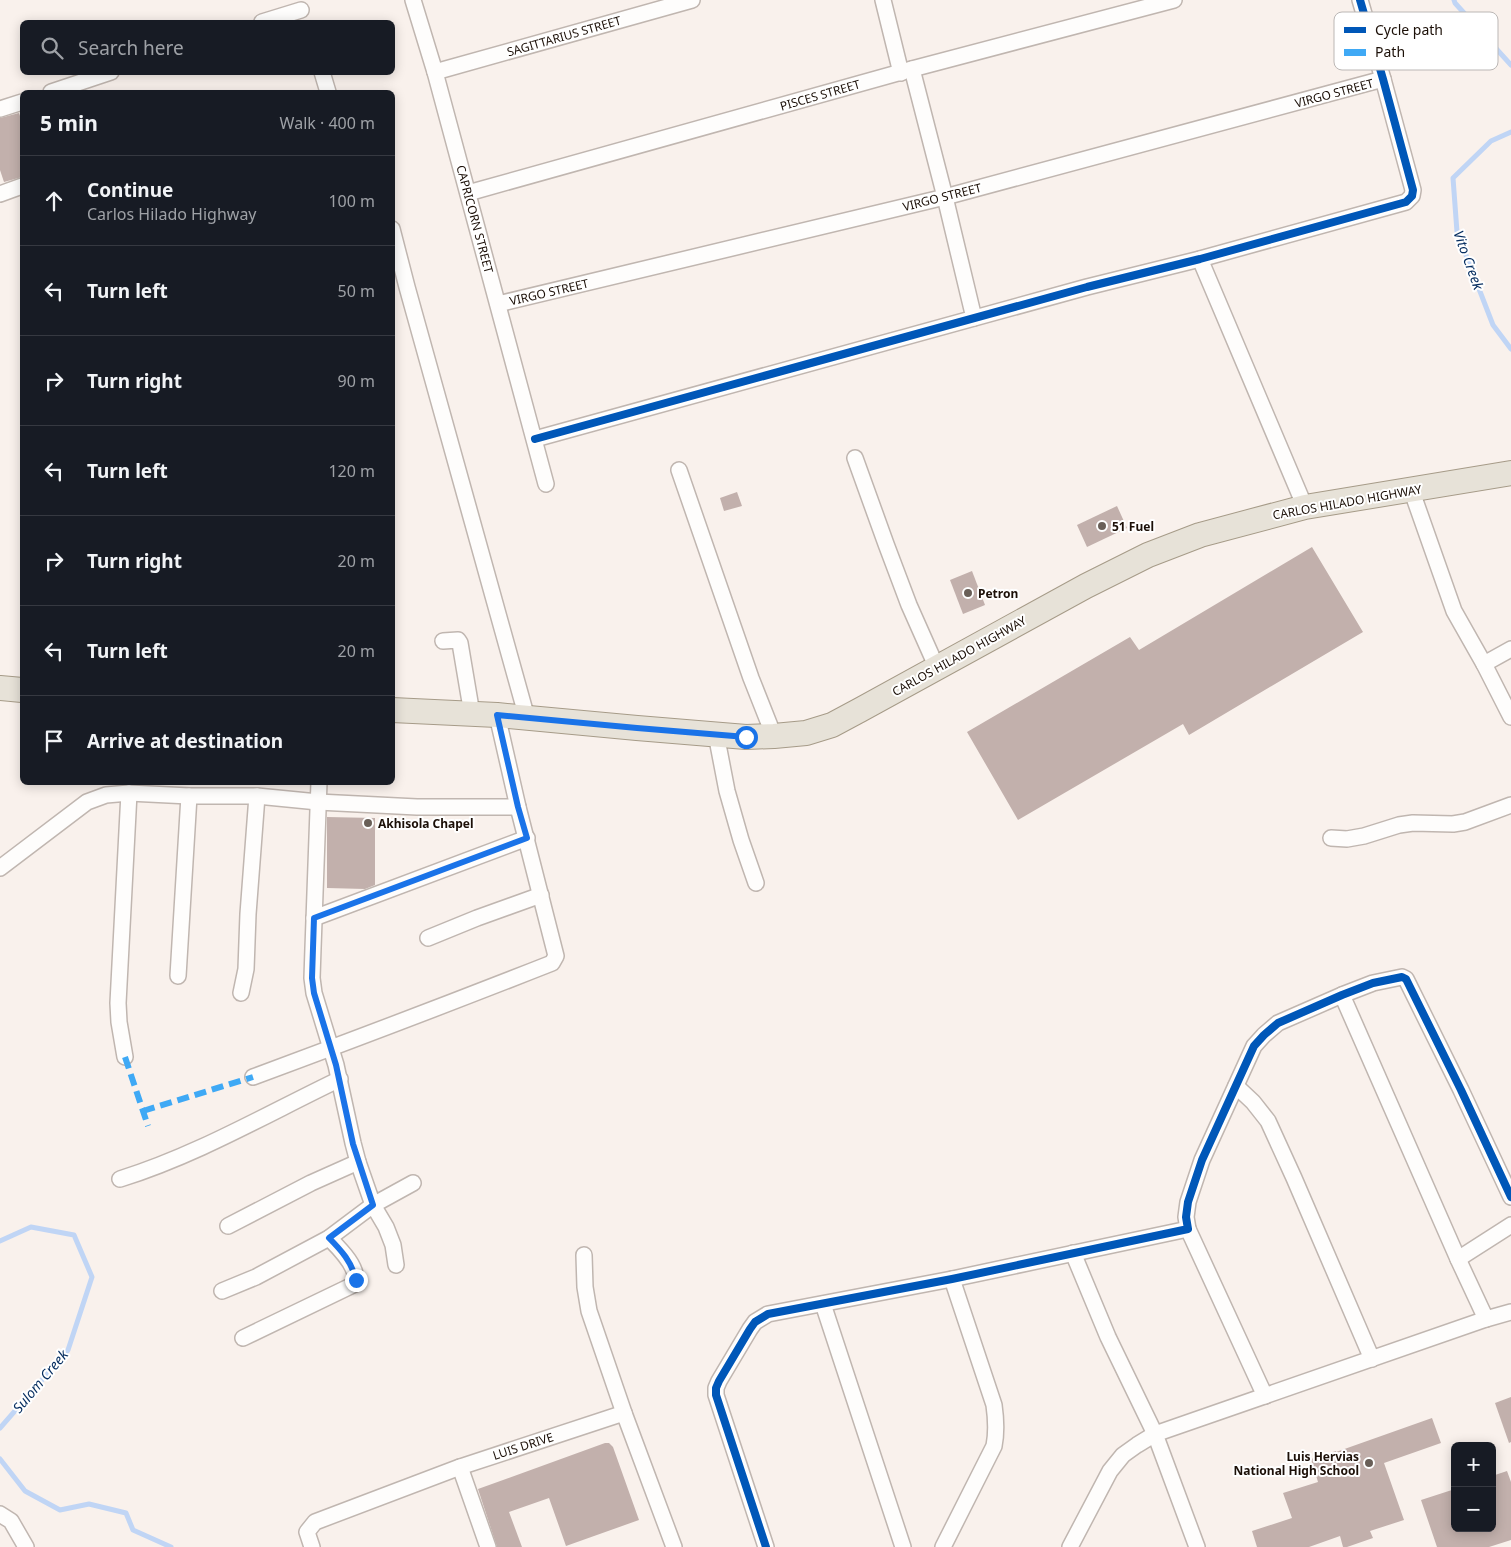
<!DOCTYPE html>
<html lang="en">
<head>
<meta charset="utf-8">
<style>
  :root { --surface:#171b24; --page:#242831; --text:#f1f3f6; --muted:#9ea1a6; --line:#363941 }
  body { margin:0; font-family:"Noto Sans",sans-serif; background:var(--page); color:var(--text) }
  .controls { position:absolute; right:15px; bottom:15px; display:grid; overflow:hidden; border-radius:8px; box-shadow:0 2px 12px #0003 }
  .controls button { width:45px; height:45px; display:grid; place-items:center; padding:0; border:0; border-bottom:1px solid var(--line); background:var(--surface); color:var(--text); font:25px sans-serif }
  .stop { position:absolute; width:15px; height:15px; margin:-11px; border:4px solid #1a73e8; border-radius:50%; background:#fff }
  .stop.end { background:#1a73e8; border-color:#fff; box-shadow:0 1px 5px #0008 }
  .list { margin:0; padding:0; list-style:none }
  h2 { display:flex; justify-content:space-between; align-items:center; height:65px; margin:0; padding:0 20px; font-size:21px }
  h2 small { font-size:16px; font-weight:400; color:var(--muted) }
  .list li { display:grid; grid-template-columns:32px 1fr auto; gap:15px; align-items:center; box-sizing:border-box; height:90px; padding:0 20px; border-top:1px solid var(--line) }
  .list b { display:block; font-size:19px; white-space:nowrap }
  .list p { margin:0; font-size:16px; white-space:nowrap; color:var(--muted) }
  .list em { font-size:16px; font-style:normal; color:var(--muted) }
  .icon { flex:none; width:28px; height:28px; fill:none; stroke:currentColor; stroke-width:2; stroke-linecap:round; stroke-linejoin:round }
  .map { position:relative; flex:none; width:1511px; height:1547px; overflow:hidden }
  .search { position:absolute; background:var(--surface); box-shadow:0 2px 12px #0003; left:20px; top:20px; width:375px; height:55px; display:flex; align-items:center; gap:12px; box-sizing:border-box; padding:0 18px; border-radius:8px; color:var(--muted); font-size:19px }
  .panel { position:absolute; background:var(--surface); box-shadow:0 2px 12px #0003; left:20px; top:90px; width:375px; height:695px; border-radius:8px }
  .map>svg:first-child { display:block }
</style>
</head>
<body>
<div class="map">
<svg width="1511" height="1547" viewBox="0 0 1511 1547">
  <rect width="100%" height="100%" fill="#f9f1ec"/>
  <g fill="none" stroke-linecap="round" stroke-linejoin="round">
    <g stroke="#c0d5f5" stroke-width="5">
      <polyline points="1454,0 1455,3 1511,65"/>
      <polyline points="1511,132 1491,141 1453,178 1457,232 1493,325 1511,349"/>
      <polyline points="0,1241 31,1227 74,1235 92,1277 68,1350 0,1428"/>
      <polyline points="0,1459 25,1491 60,1510 89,1504 126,1513 133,1530 171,1547"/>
    </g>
  </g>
  <g fill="#c2b0ac">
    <polygon points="19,113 22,122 22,177 4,182 0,170 0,118"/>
    <polygon points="737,492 742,506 724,511 720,498"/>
    <polygon points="1117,506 1127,528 1087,547 1077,525"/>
    <polygon points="1312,547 1363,632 1189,735 1183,724 1018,820 967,732 1130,637 1139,650"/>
    <polygon points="972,571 985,605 963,614 950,580"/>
    <polygon points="327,817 375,818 375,885 365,889 327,888"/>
    <polygon points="1511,1397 1511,1442 1509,1443 1495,1403"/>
    <polygon points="1432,1418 1441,1443 1384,1463 1404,1520 1370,1531 1373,1538 1347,1547 1343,1547 1340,1536 1309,1547 1257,1547 1252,1531 1292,1518 1283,1493 1318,1482 1311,1459 1336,1451 1336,1452"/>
    <polygon points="605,1443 609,1443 613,1447 639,1520 566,1546 549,1498 509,1512 522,1547 497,1547 478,1489"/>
    <polygon points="1507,1471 1511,1482 1511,1540 1489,1547 1437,1547 1421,1500 1455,1489 1455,1528 1492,1528 1492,1476"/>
  </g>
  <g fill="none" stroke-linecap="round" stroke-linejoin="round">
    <g stroke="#c0b6b0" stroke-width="18">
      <g id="minor">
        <polyline points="413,0 435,72 546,484"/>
        <polyline points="883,0 901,73"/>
        <polyline points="262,22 301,10"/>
        <polyline points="912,69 945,197 974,318"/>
        <polyline points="322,72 328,92"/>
        <polyline points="435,72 692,0"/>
        <polyline points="51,92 111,72"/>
        <polyline points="0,109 22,102"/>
        <polyline points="468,193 912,69 1174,0"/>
        <polyline points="0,194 22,186"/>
        <polyline points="392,229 407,287 527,718"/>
        <polyline points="1200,259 1305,507"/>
        <polyline points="498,304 945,197 1383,79"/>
        <polyline points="535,439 1087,287 1200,259 1406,202 1412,196 1413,190 1383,79 1360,0"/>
        <polyline points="855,458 886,544 909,605 937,668"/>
        <polyline points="679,470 751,678 774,736"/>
        <polyline points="1411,489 1454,611 1484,664 1511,717"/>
        <polyline points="443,641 458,640 460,643 472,714"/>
        <polyline points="1484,664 1511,649"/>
        <polyline points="716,734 727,791 741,840 756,883"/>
        <polyline points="319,782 313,948 312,978 314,993 336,1065 353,1143 358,1162 373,1205 386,1227 393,1245 396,1265"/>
        <polyline points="1331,838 1347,839 1364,836 1399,825 1413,823 1453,824 1465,822 1511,805"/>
        <polyline points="0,868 87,802 106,795 129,793 189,796 257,796 318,802 417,807 518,807"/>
        <polyline points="314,918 527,838"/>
        <polyline points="428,938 477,918 541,895"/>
        <polyline points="178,976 189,796"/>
        <polyline points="241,993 246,969 248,914 257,796"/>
        <polyline points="1342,995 1458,1259 1486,1319"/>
        <polyline points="125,1057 119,1022 118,1003 129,793"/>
        <path d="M253 1077C353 1040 453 1002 552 963L556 956 518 807 497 715"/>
        <polyline points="1236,1086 1253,1102 1268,1121 1294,1178 1372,1359"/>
        <path d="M120 1179C197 1155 267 1114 340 1079"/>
        <polyline points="228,1226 311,1183 358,1162"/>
        <polyline points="1188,1229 1265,1396"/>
        <polyline points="1073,1253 1108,1337 1155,1434 1197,1547"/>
        <polyline points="584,1255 585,1287 589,1311 624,1413"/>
        <polyline points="1458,1259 1511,1225"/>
        <polyline points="222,1291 256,1277 329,1238 373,1205 413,1183"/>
        <polyline points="823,1304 903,1547"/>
        <path d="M243 1338 355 1284C360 1268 339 1248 329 1238"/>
        <polyline points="460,1467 488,1547"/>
        <polyline points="0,1514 11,1521 26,1547"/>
        <polyline points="312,1547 307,1532 315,1522 460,1467 624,1413 674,1547"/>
        <polyline points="766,1547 716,1395 716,1388 719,1381 750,1329 755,1322 768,1314 952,1279 1188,1229 1186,1217 1188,1202 1202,1160 1254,1046 1264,1035 1278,1023 1342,995 1373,983 1402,977 1406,979 1461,1090 1511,1197"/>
        <path d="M943 1547 994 1446C997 1431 996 1419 994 1405L952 1279"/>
        <polyline points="1070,1547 1110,1471 1123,1455 1137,1445 1155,1434 1486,1319 1511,1312"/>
      </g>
    </g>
    <g stroke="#a69b88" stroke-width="26">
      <g id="primary">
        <polyline points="0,688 22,690"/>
        <polyline points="392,710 497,715 637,728 746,737 774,736 806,733 832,725 860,710 1086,586 1148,555 1200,535 1305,507 1511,473"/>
      </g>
    </g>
    <use href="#minor" stroke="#fefdfc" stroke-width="15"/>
    <use href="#primary" stroke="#e7e2d8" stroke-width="24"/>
    <g stroke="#3fa9f5" stroke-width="6" stroke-dasharray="12 6" stroke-linecap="butt">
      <polyline points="125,1057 148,1126"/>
      <polyline points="143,1111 253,1077"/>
    </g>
    <g stroke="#fff" stroke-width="11">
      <g id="cycleway">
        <polyline points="535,439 1087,287 1200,259 1406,202 1412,196 1413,190 1383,79 1360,0"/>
        <polyline points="766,1547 716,1395 716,1388 719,1381 750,1329 755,1322 768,1314 952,1279 1188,1229 1186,1217 1188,1202 1202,1160 1254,1046 1264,1035 1278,1023 1342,995 1373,983 1402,977 1406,979 1461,1090 1511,1197"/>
      </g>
    </g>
    <use href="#cycleway" stroke="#0057b8" stroke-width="8"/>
  </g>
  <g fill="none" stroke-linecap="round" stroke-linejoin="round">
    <path stroke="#1a73e8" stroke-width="6" d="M356 1280C352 1262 341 1250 329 1238L373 1205 353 1144 336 1065 314 993 312 978 314 918 527 838 518 807 497 715 637 728 746 737"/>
  </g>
  <g fill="#695f58" stroke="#fff" stroke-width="2">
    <circle cx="1102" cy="526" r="5"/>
    <circle cx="968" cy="593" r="5"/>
    <circle cx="368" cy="823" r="5"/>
    <circle cx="1369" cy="1463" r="5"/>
  </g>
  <g text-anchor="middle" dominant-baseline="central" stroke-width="4" stroke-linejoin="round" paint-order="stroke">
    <g font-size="12" fill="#1c1008" stroke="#fff">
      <text transform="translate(564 36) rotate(-16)">SAGITTARIUS STREET</text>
      <text transform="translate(1334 93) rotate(-15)">VIRGO STREET</text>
      <text transform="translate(820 95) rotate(-16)">PISCES STREET</text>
      <text transform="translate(942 197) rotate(-14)">VIRGO STREET</text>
      <text transform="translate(475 219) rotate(75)">CAPRICORN STREET</text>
      <text transform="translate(549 292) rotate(-13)">VIRGO STREET</text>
      <text transform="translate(1347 502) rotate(-10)">CARLOS HILADO HIGHWAY</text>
      <text transform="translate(959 656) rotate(-29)">CARLOS HILADO HIGHWAY</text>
      <text transform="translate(523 1446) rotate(-18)">LUIS DRIVE</text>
    </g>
    <g font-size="12" font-weight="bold" fill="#1c1008" stroke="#fff" text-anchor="start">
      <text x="1112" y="526">51 Fuel</text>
      <text x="978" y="593">Petron</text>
      <text x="378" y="823">Akhisola Chapel</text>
      <text x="1359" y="1456" text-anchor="end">Luis Hervias<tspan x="1359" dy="14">National High School</tspan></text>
    </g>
    <g font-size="14" font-style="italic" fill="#042c5f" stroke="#fff">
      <text transform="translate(1469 260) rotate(70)">Vito Creek</text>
      <text transform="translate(40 1381) rotate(-50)">Sulom Creek</text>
    </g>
  </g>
  <rect x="1334" y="12" width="164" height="58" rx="8" fill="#fff" stroke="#bbb7b5" stroke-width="1"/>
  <rect x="1344" y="27" width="22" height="6" fill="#0057b8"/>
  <rect x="1344" y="49" width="22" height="7" fill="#3fa9f5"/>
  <g font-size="14" fill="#1c1008">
    <text x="1375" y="35">Cycle path</text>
    <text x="1375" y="57">Path</text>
  </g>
</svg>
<div class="controls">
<button>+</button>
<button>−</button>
</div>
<div class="stop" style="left:746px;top:737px"></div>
<div class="stop end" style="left:356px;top:1280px"></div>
<div class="search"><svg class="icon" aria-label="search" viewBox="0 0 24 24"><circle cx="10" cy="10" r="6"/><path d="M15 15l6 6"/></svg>Search here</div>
<section class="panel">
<h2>5 min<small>Walk · 400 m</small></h2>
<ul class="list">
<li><svg class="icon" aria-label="ahead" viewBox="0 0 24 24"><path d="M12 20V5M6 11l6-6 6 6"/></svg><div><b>Continue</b><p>Carlos Hilado Highway</p></div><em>100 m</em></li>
<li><svg class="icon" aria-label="left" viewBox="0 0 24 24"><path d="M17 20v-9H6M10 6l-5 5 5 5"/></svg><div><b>Turn left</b></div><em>50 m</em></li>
<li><svg class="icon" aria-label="right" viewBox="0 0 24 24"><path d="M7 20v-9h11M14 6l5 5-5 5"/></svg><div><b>Turn right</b></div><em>90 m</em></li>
<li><svg class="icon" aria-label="left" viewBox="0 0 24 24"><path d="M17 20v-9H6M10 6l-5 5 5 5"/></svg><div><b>Turn left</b></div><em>120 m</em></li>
<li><svg class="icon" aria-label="right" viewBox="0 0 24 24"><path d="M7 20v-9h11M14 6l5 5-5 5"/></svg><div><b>Turn right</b></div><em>20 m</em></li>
<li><svg class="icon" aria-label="left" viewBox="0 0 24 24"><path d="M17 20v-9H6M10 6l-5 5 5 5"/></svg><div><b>Turn left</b></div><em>20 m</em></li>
<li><svg class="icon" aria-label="arrive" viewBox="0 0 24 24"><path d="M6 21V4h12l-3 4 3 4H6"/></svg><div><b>Arrive at destination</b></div></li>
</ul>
</section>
</div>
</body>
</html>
